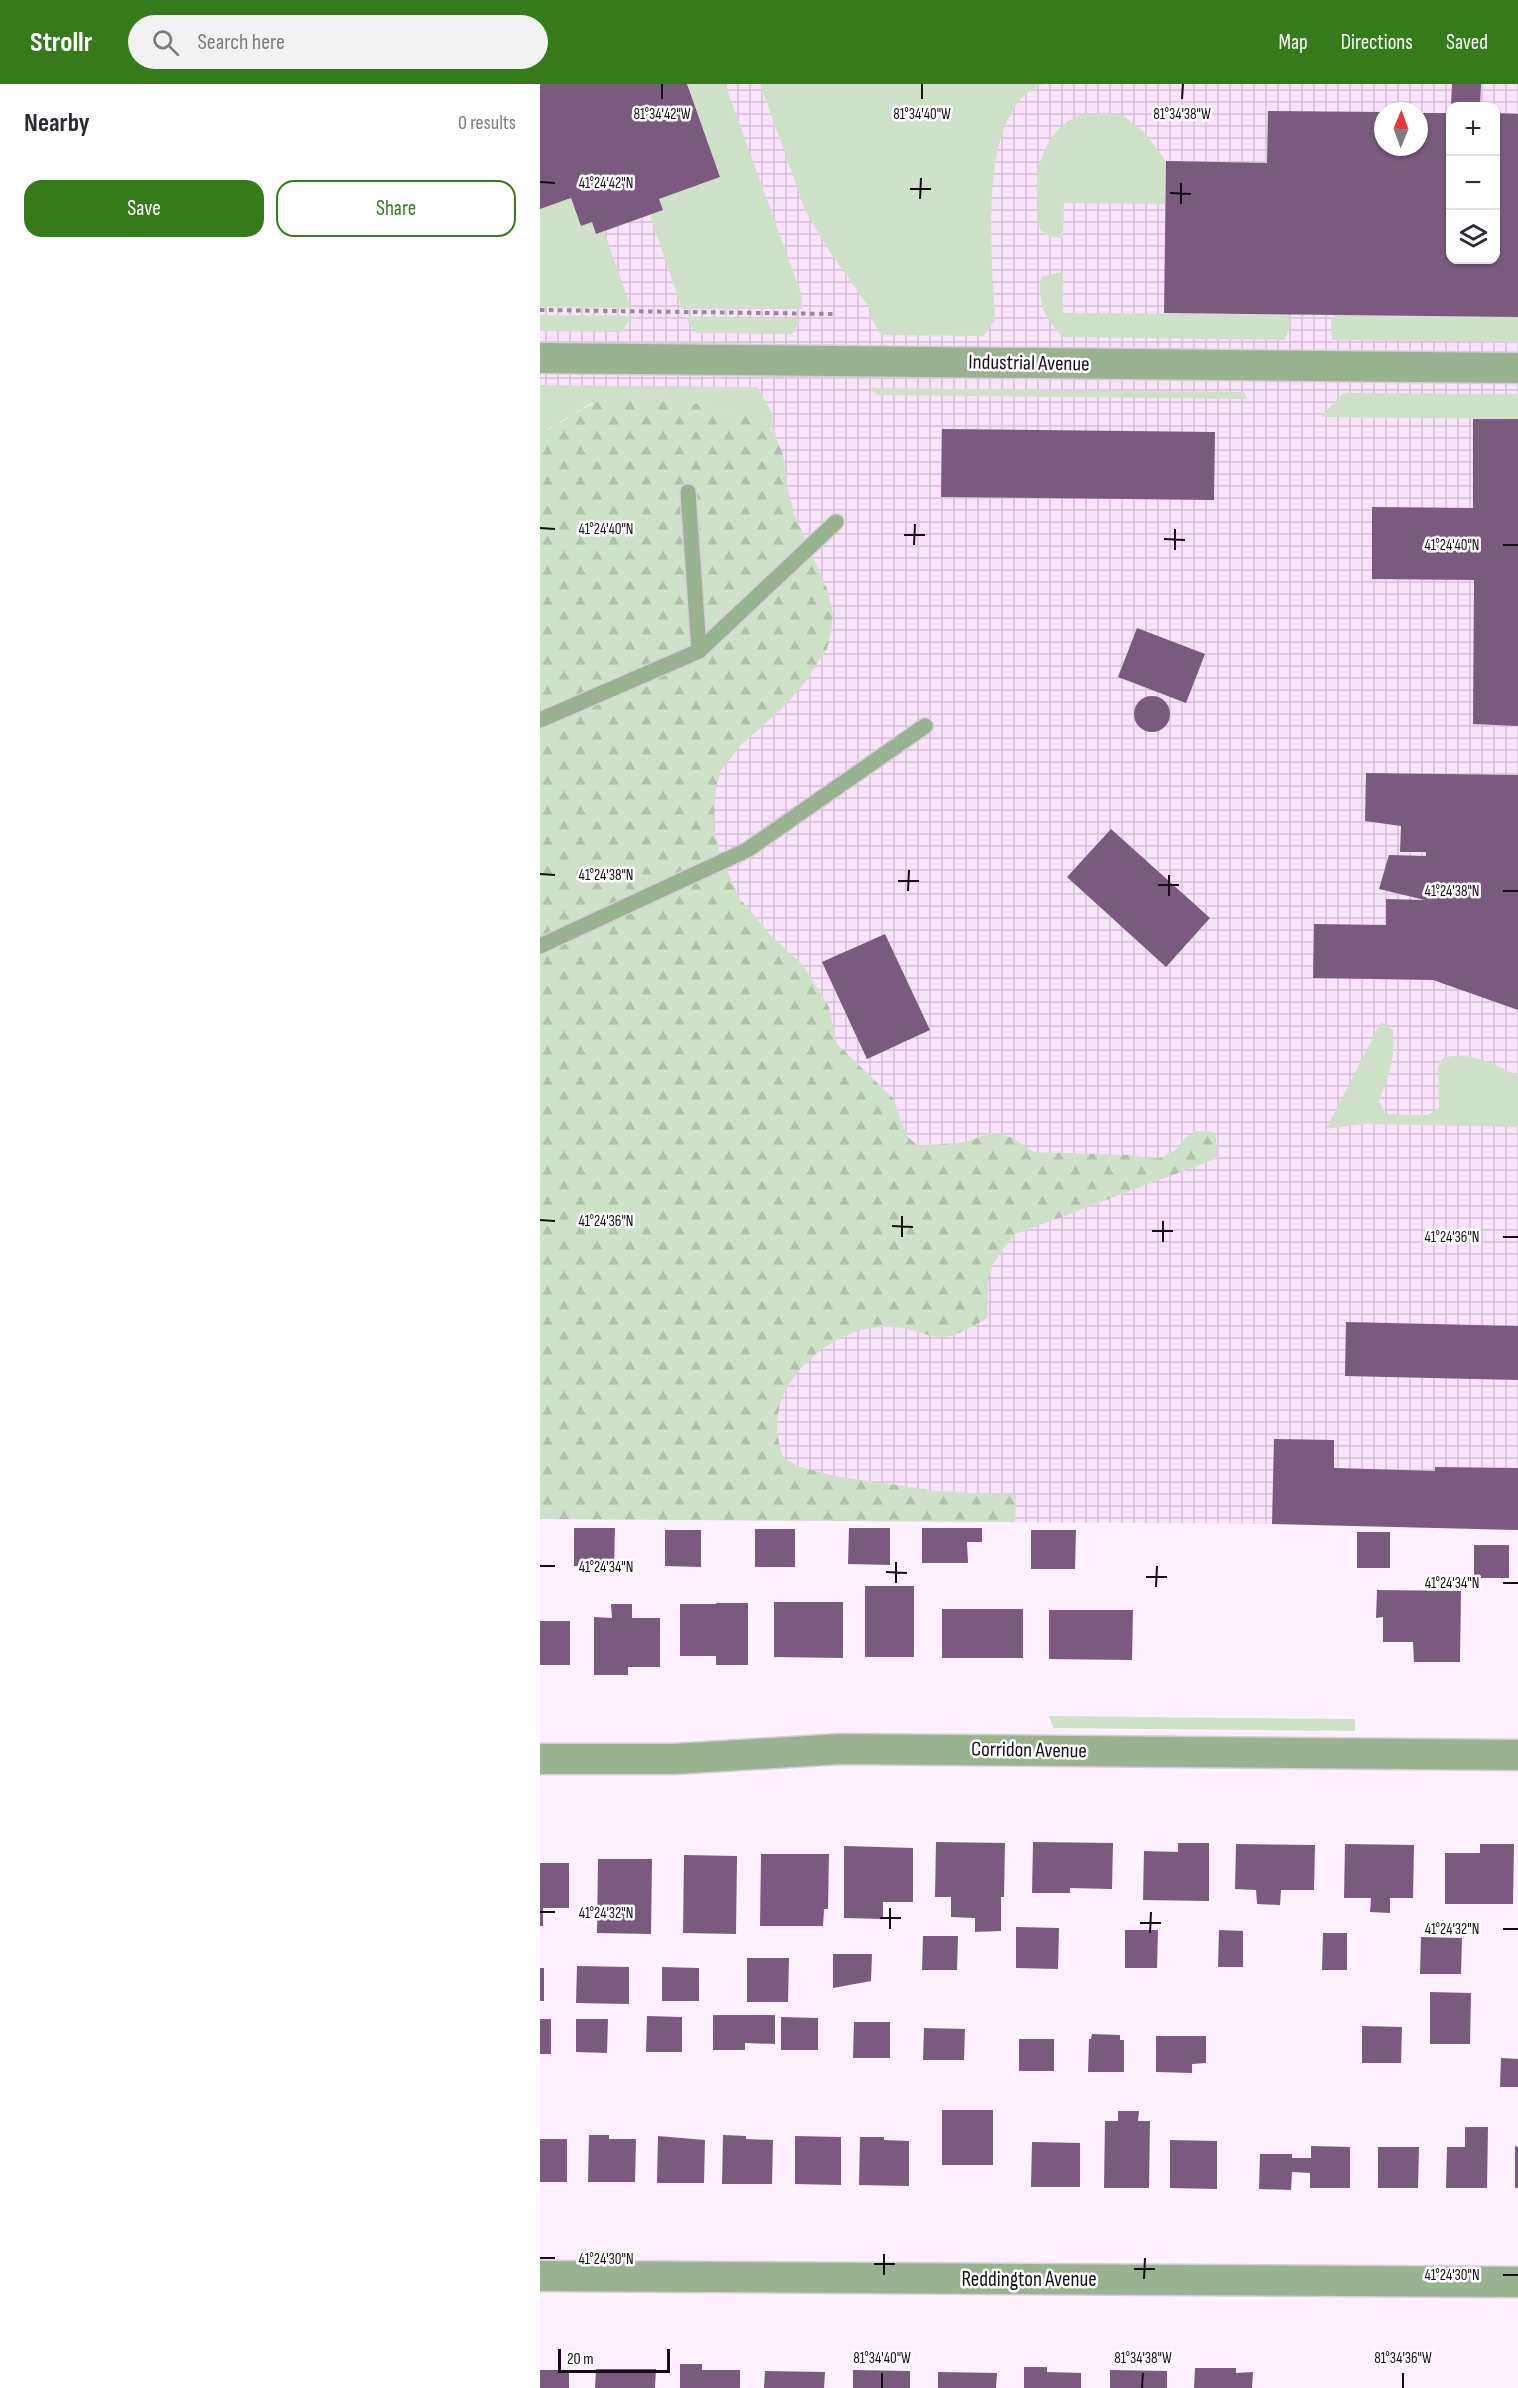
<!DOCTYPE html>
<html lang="en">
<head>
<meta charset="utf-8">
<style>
  :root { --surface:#fff; --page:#f2f2f3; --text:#2b2b33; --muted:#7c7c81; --line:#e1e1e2; --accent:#377a1b }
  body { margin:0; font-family:"Sofia Sans Condensed",sans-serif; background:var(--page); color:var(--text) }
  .controls { position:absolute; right:18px; top:18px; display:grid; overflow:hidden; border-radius:12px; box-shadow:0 2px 4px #0004 }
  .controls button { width:54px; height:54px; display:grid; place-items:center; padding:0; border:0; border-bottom:2px solid var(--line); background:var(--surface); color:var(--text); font:30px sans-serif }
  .compass { position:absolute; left:834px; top:18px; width:54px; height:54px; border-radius:50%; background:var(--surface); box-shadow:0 2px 4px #0004; rotate:1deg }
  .scale { position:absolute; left:18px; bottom:15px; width:112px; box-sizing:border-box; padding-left:6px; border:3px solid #150e16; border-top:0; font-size:16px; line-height:21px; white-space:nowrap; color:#150e16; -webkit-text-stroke:4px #fff; paint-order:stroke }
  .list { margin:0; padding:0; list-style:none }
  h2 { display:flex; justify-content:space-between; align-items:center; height:78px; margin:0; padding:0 24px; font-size:26px }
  h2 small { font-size:20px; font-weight:400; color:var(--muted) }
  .actions { display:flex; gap:12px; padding:18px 24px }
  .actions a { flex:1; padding:14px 0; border:2px solid var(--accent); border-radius:18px; text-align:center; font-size:21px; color:var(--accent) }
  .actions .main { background:var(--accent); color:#fff }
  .icon { flex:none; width:33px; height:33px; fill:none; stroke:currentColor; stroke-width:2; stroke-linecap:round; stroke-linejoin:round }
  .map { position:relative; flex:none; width:978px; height:2304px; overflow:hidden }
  header { display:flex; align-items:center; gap:36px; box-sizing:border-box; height:84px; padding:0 30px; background:var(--accent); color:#fff }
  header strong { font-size:28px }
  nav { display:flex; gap:33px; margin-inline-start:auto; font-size:21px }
  .search { width:420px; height:54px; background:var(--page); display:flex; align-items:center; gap:15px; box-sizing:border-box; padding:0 21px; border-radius:33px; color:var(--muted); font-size:22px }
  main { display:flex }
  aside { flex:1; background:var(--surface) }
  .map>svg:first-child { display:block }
</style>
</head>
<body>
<header>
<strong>Strollr</strong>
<div class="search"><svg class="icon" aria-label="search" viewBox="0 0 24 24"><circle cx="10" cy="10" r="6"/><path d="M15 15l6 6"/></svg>Search here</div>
<nav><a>Map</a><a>Directions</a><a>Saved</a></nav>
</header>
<main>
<aside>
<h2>Nearby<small>0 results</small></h2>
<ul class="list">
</ul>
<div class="actions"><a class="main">Save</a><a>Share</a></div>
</aside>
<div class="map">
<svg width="978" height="2304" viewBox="0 0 978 2304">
  <defs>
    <pattern id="industrial-grid" width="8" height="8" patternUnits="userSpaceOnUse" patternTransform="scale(1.5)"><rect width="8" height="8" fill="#f9e3fb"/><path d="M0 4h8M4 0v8" fill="none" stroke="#d5c2d6"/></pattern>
    <pattern id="forest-firs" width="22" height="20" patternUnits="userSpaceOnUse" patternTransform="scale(1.5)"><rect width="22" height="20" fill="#cfe2c9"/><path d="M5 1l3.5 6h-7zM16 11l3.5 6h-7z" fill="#b1c1ac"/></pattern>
  </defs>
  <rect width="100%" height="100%" fill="#fdf0ff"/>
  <path fill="url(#industrial-grid)" fill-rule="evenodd" d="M0 0H978V1446L732 1440 0 1435ZM910 22H956V176H910ZM843 27H879V63H843Z"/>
  <g fill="#cfe2c9">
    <polygon points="147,0 185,0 261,209 262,225 142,225 110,131 123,126 119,115 180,93"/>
    <path d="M220 0H503C434 25 453 179 455 237L443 252 341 251 331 234V226L289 167 266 128Z"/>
    <path d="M544 30H581L604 48 626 77 625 120 524 119 523 154C514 154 502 152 499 143 496 136 498 126 498 119 497 111 496 103 497 95 499 68 517 36 544 30Z"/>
    <polygon points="31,114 41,142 52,138 56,150 64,147 91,224 0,223 0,125"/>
    <path d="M523 188V229L749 230 750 241 745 256 523 253C503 232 500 225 500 196L502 192Z"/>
    <polygon points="0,231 92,232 82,248 0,247"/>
    <polygon points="795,231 978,233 978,258 792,256 791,238"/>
    <polygon points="145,233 261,235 252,250 156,249"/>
    <polygon points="0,301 217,303 232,329 236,353 229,341 209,330 180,327 159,320 87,311 49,320 0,350"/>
    <polygon points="328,304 703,308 708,315 339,311"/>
    <polygon points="803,309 978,310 978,335 781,333"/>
    <path d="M841 938 853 946C855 977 850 988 839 1017L845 1030 888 1031 899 1024 898 983 903 974C930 966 953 981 978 991V1043L823 1040 786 1045Z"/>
    <polygon points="509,1632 815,1635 815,1647 513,1644"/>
  </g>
  <path fill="url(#forest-firs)" d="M87 311 159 320 180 327 209 330 222 334 236 353 243 370 247 402 254 429 288 507 293 530 291 548 287 565 265 598 246 621 202 660 180 688 176 706 173 733 175 750 182 775 200 815 233 854 263 881 289 923 297 960 353 1014 367 1052 378 1062 426 1058 451 1049 471 1053 494 1068 593 1071 612 1075 621 1074 637 1065 644 1055 656 1047 673 1048 676 1054 678 1074 476 1150C447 1181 447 1193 448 1234 436 1240 423 1249 411 1252 394 1256 382 1248 367 1245 354 1242 338 1243 326 1245 289 1252 247 1288 239 1325 235 1342 238 1358 243 1374L260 1383 295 1392 396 1407 476 1411 475 1438 0 1435V350C32 335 50 314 87 311Z"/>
  <g fill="#7a5a7e">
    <polygon points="0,0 147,0 180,93 119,115 123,126 56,150 52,138 41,142 31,114 0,125"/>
    <polygon points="912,0 941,0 940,22 911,22"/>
    <polygon points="728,27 843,28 843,63 879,63 879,29 910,29 910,176 956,176 956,29 978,30 978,233 624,229 626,77 727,79"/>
    <polygon points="933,335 978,335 978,642 933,640 934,496 832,495 832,423 933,424"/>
    <polygon points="402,345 675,348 674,416 401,413"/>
    <polygon points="597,544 665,570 646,619 578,593"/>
    <circle cx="612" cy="630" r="18"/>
    <polygon points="826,689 978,691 978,926 893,896 773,894 774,840 846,841 846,815 885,816 839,805 849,771 886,772 886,768 860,768 861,742 825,737"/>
    <polygon points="571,745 670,834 626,883 527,793"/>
    <polygon points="345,850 390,946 327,975 282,878"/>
    <polygon points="806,1238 978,1242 978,1296 805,1292"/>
    <polygon points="734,1355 794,1356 794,1384 895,1387 895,1383 978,1384 978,1446 732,1440"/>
    <polygon points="34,1444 75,1444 74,1483 34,1482"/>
    <polygon points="309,1444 350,1444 350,1481 308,1480"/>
    <polygon points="382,1444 442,1444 442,1458 427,1458 428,1479 382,1479"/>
    <rect x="215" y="1445" width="40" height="38"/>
    <polygon points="125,1446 161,1446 161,1483 125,1482"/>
    <polygon points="491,1446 536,1446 535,1485 491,1485"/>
    <rect x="817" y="1448" width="33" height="36"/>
    <rect x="934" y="1461" width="35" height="33"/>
    <rect x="325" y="1502" width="49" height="71"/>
    <polygon points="837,1506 921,1507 920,1578 874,1578 873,1558 843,1558 843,1533 836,1534"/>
    <polygon points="234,1518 303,1518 303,1574 234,1573"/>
    <polygon points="176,1519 208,1519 208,1581 176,1581 176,1572 140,1572 140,1520 176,1520"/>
    <polygon points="71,1520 92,1520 92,1534 120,1534 120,1583 88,1583 88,1591 54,1591 54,1533 72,1534"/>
    <rect x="402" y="1525" width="81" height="49"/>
    <polygon points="509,1526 593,1526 592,1576 509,1575"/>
    <rect x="0" y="1537" width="30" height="44"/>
    <polygon points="396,1758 465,1759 464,1813 461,1813 461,1847 435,1848 435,1834 411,1833 411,1813 395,1813"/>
    <polygon points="493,1758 573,1759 572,1805 530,1804 530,1809 492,1809"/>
    <polygon points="638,1759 669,1759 669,1817 603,1816 604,1767 638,1768"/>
    <polygon points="696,1760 775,1761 774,1806 741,1806 740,1821 717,1820 716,1806 695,1805"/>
    <polygon points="805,1760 874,1761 873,1814 850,1814 850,1829 830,1828 831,1814 804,1814"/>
    <polygon points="940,1760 974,1760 973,1820 905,1820 905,1769 940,1769"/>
    <polygon points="304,1762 373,1764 373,1818 343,1818 343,1835 304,1834"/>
    <polygon points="221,1770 289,1770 288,1825 284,1825 283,1842 220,1842"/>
    <polygon points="144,1771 197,1772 196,1850 143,1849"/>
    <polygon points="58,1775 112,1775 111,1850 57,1849"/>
    <polygon points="0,1779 29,1779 29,1824 3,1824 3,1842 0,1842"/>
    <polygon points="476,1843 519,1844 518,1885 476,1884"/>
    <polygon points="585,1846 618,1846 617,1884 585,1884"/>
    <polygon points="679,1846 703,1847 703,1883 678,1883"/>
    <polygon points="783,1849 807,1849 807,1886 782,1886"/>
    <polygon points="383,1852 418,1852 417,1886 382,1886"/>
    <polygon points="881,1853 922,1854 921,1890 880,1890"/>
    <polygon points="293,1870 332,1870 331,1897 293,1904"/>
    <polygon points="207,1874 249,1874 248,1918 207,1918"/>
    <polygon points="37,1882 89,1883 89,1920 36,1919"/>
    <polygon points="122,1883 159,1884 159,1917 122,1917"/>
    <rect x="0" y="1884" width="4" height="33"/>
    <polygon points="890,1908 931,1909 930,1960 890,1960"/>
    <polygon points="173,1931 235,1931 235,1960 205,1959 205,1966 173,1966"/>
    <polygon points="107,1932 142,1933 142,1968 106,1968"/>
    <polygon points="241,1933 278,1934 278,1966 241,1966"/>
    <rect x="0" y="1935" width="11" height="35"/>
    <polygon points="36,1935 68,1935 67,1969 36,1968"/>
    <polygon points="314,1938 350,1938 350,1974 313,1974"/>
    <polygon points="822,1942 862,1943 861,1979 822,1979"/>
    <polygon points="384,1944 425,1945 424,1976 383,1976"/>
    <polygon points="552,1950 580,1951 580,1956 584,1956 584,1988 548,1988 549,1955 551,1955"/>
    <polygon points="616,1952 666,1952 666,1979 652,1980 652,1989 616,1988"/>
    <rect x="479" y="1955" width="35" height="32"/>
    <polygon points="961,1974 978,1975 978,2003 960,2003"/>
    <rect x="402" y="2026" width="51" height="55"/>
    <polygon points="578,2027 599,2027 598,2037 610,2037 609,2104 564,2104 565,2037 578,2037"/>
    <polygon points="925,2043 948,2043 947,2104 906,2104 907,2063 925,2063"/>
    <polygon points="49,2051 69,2051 69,2055 96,2055 95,2098 48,2098"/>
    <polygon points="183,2051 206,2052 206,2055 233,2056 232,2100 182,2100"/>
    <polygon points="118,2052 165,2056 164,2099 117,2099"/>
    <polygon points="255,2052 301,2053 301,2101 255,2100"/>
    <polygon points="320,2053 344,2053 344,2056 369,2057 369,2102 319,2101"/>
    <rect x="0" y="2055" width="27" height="43"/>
    <polygon points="630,2056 677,2057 677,2105 630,2104"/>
    <polygon points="492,2058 540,2059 540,2103 491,2103"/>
    <polygon points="771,2062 810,2063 810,2104 770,2104 770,2089 752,2088 751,2106 719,2105 720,2070 752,2070 752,2074 771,2074"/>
    <polygon points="975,2062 978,2063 978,2104 975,2104"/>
    <polygon points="838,2063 879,2063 878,2104 838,2104"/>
    <polygon points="140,2280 162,2280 162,2286 200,2286 200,2304 140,2304"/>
    <polygon points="484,2283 507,2283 507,2288 541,2289 541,2304 484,2304"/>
    <polygon points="655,2284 696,2284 696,2289 713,2288 712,2304 654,2304"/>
    <polygon points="56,2285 116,2285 115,2304 55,2304"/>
    <rect x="0" y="2286" width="29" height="18"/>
    <polygon points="313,2286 370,2287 370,2304 313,2304"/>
    <polygon points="570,2286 627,2287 627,2304 570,2304"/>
    <polygon points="225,2287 285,2288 284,2304 224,2304"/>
    <polygon points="398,2288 457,2289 456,2304 398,2304"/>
  </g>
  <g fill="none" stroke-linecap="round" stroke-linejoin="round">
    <g stroke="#d8ccda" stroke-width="18">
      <g id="service">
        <polyline points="148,408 159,567"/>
        <polyline points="0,636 159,567 296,438"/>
        <polyline points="0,862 207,766 385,642"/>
      </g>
    </g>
    <g stroke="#d8ccda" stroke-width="33">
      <g id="minor">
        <polyline points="0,274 978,284"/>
        <polyline points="0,1675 134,1675 300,1665 978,1671"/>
        <polyline points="0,2192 978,2198"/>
      </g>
    </g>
    <polyline stroke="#958b97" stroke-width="4" stroke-dasharray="4.5 4.5" stroke-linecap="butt" points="0,226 297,230"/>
    <use href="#service" stroke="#99b390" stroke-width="15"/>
    <use href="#minor" stroke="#99b390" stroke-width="30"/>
  </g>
  <path fill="none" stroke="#150e16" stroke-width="2" d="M122 15V0M382 15V0M642 15 643 0M0 98 15 99M370 105H391M630 109 651 110M380 115 381 94M641 120V99M0 444 15 445M364 451H385M624 455 645 456M374 461 375 440M963 461H978M635 466V445M0 790 15 791M358 797H379M618 801H639M368 807 369 786M963 807H978M629 812V791M0 1136 15 1137M352 1142 373 1143M612 1147H633M362 1153V1132M963 1153H978M623 1158V1137M0 1482H15M346 1488 367 1489M606 1493H627M356 1499V1478M963 1499H978M616 1503 617 1482M0 1828H15M340 1834H361M600 1839H621M350 1845V1824M963 1845H978M610 1849 611 1828M0 2174H15M334 2180H355M594 2185H615M344 2191V2170M963 2191H978M604 2195 605 2174M342 2304V2289M602 2304 603 2289M863 2304V2289"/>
  <g text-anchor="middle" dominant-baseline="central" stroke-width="5" stroke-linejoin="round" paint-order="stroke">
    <g font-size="21" fill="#150e16" stroke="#fff">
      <text transform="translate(489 279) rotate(1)">Industrial Avenue</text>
      <text transform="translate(489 1666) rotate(1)">Corridon Avenue</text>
      <text x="489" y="2195">Reddington Avenue</text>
    </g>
  </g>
  <g font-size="15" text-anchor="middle" fill="#150e16" stroke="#fff" stroke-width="5" stroke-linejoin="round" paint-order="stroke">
    <text x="122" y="35">81°34'42"W</text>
    <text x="382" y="35">81°34'40"W</text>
    <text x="642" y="35">81°34'38"W</text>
    <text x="66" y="104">41°24'42"N</text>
    <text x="66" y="450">41°24'40"N</text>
    <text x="912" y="466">41°24'40"N</text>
    <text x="66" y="796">41°24'38"N</text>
    <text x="912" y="812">41°24'38"N</text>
    <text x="66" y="1142">41°24'36"N</text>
    <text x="912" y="1158">41°24'36"N</text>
    <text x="66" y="1488">41°24'34"N</text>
    <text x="912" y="1504">41°24'34"N</text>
    <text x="66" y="1834">41°24'32"N</text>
    <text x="912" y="1850">41°24'32"N</text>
    <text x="66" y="2180">41°24'30"N</text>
    <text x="912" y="2196">41°24'30"N</text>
    <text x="342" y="2279">81°34'40"W</text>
    <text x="603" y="2279">81°34'38"W</text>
    <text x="863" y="2279">81°34'36"W</text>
  </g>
</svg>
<div class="controls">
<button>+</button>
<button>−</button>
<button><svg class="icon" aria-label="layers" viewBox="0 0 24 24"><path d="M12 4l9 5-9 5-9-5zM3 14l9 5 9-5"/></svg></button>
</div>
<svg class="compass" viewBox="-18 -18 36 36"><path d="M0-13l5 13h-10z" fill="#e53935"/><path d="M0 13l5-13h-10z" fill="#7c7c81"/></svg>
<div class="scale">20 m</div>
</div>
</main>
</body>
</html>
